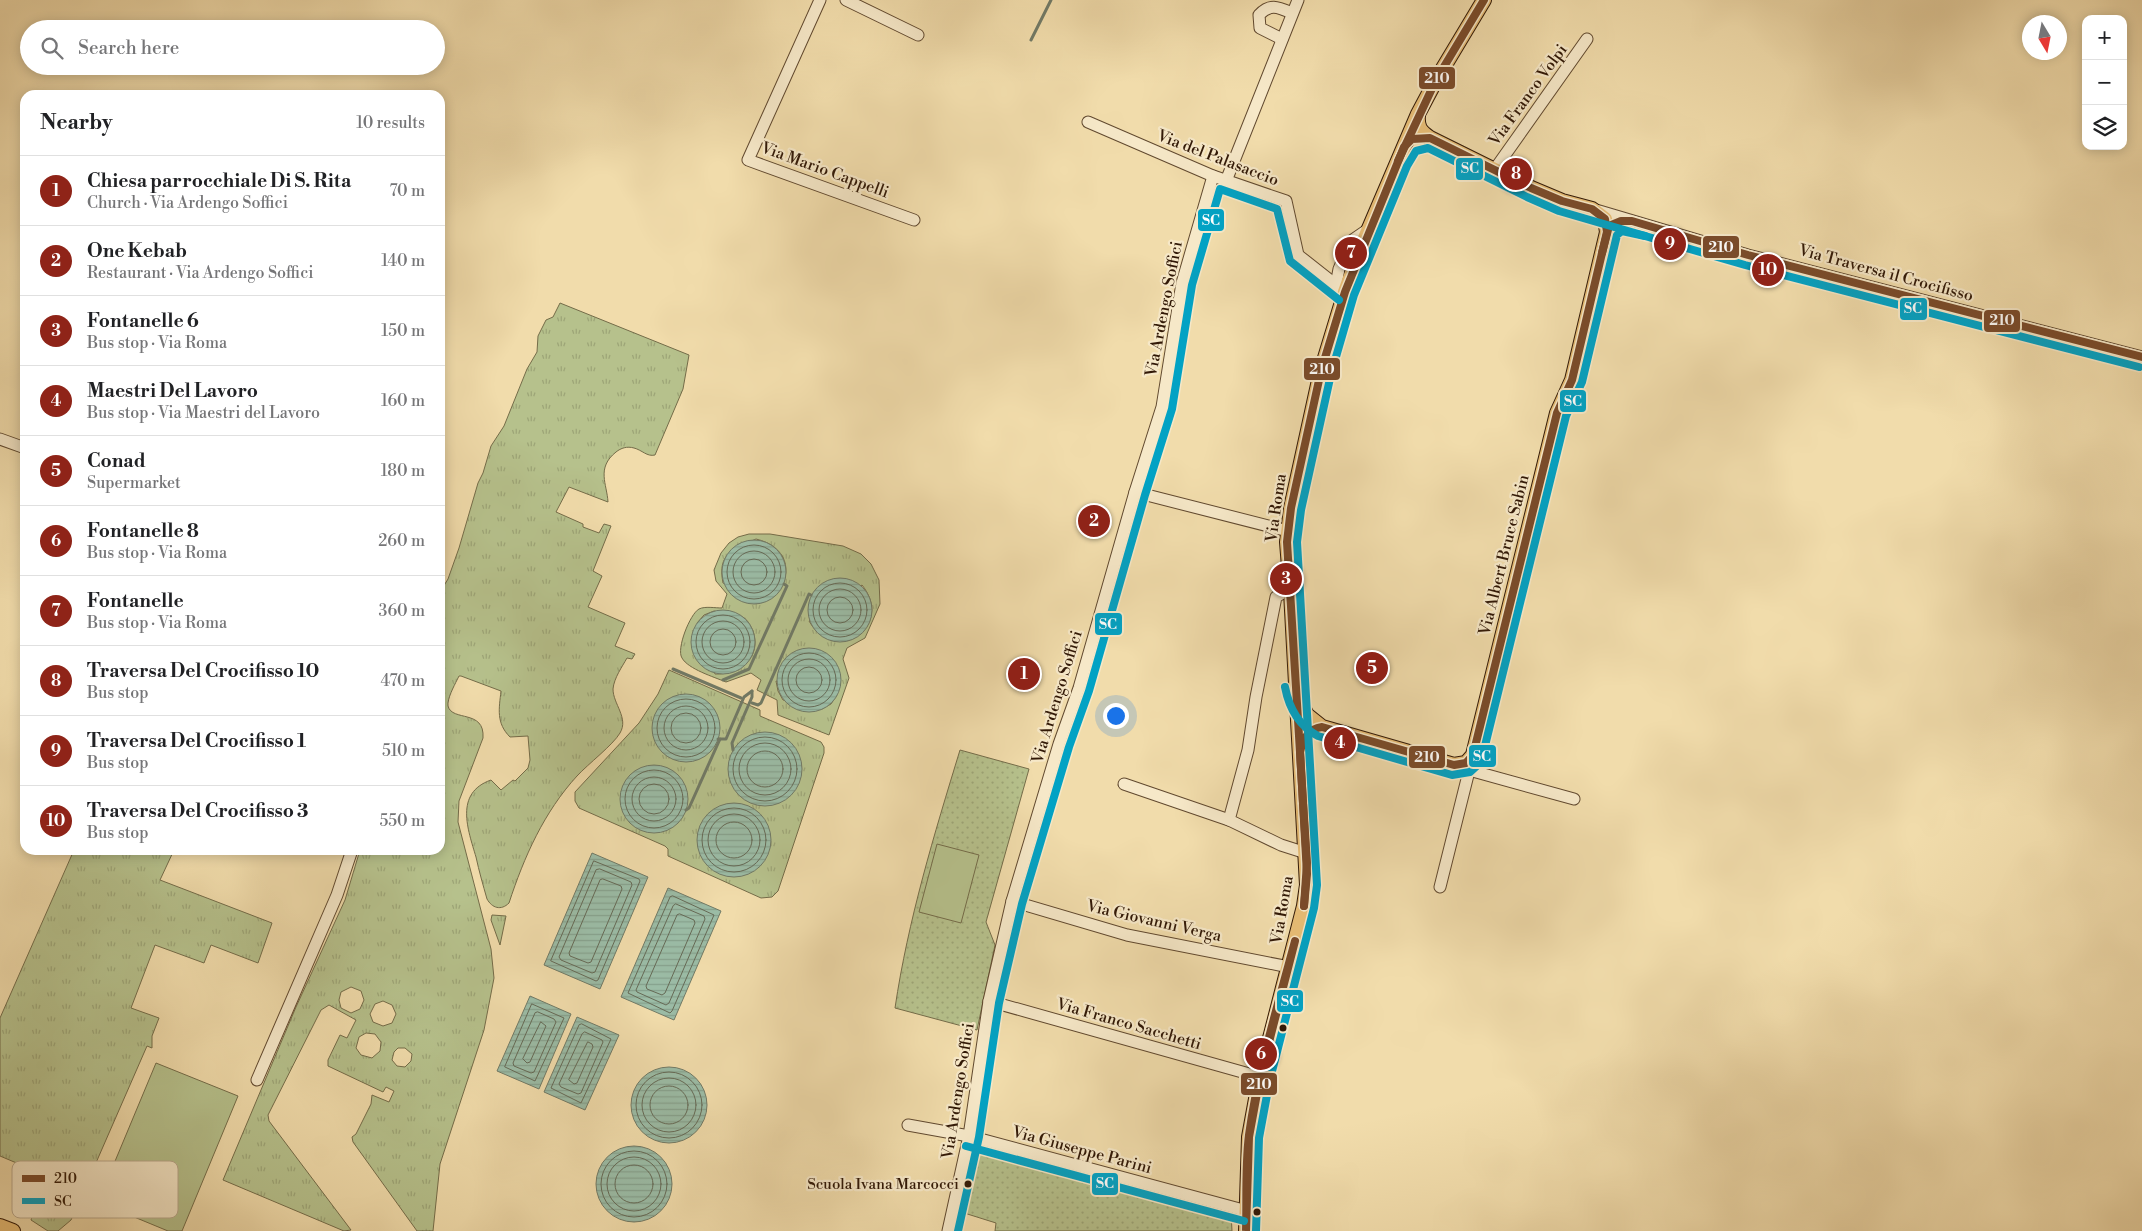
<!DOCTYPE html>
<html lang="en">
<head>
<meta charset="utf-8">
<style>
  :root { --surface:#fff; --page:#f2f2f2; --text:#202124; --muted:#757577; --line:#e0e0e0; --accent:#8f2418 }
  body { margin:0; font-family:"Libre Bodoni",serif; background:var(--page); color:var(--text) }
  .controls { position:absolute; right:15px; top:15px; display:grid; overflow:hidden; border-radius:10px; box-shadow:0 2px 12px #0003 }
  .controls button { width:45px; height:45px; display:grid; place-items:center; padding:0; border:0; border-bottom:1px solid var(--line); background:var(--surface); color:var(--text); font:25px sans-serif }
  .compass { position:absolute; left:2022px; top:15px; width:45px; height:45px; border-radius:50%; background:var(--surface); box-shadow:0 2px 12px #0003; rotate:170deg }
  .you { position:absolute; left:1115px; top:715px; width:18px; height:18px; margin:-12px; border:4px solid #fff; border-radius:50%; background:#1a73e8; box-shadow:0 0 0 8px #1a73e833 }
  .badge { display:grid; place-items:center; width:32px; height:32px; border-radius:50%; background:var(--accent); color:#fff; font-size:16px; font-weight:700 }
  .pin { position:absolute; translate:-50% -50%; border:2px solid #fff; box-shadow:0 1px 5px #0006 }
  .list { margin:0; padding:0; list-style:none }
  h2 { display:flex; justify-content:space-between; align-items:center; height:65px; margin:0; padding:0 20px; font-size:21px }
  h2 small { font-size:16px; font-weight:400; color:var(--muted) }
  .list li { display:grid; grid-template-columns:32px 1fr auto; gap:15px; align-items:center; box-sizing:border-box; height:70px; padding:0 20px; border-top:1px solid var(--line) }
  .list b { display:block; font-size:19px; white-space:nowrap }
  .list p { margin:0; font-size:16px; white-space:nowrap; color:var(--muted) }
  .list em { font-size:16px; font-style:normal; color:var(--muted) }
  .icon { flex:none; width:28px; height:28px; fill:none; stroke:currentColor; stroke-width:2; stroke-linecap:round; stroke-linejoin:round }
  .map { position:relative; flex:none; width:2142px; height:1231px; overflow:hidden }
  .search { position:absolute; background:var(--surface); box-shadow:0 2px 12px #0003; left:20px; top:20px; width:425px; height:55px; display:flex; align-items:center; gap:12px; box-sizing:border-box; padding:0 18px; border-radius:28px; color:var(--muted); font-size:19px }
  .panel { position:absolute; background:var(--surface); box-shadow:0 2px 12px #0003; left:20px; top:90px; width:425px; height:765px; border-radius:15px }
  .map>svg:first-child { display:block }
</style>
</head>
<body>
<div class="map">
<svg width="2142" height="1231" viewBox="0 0 2142 1231">
  <defs>
    <pattern id="grass-tufts" width="24" height="20" patternUnits="userSpaceOnUse" patternTransform="scale(1.25)"><rect width="24" height="20" fill="#b6c18c"/><path d="M3 7l-1-3M5 7V3M7 7l1-3M15 17l-1-3M17 17v-4M19 17l1-3" fill="none" stroke="#9da577"/></pattern>
    <pattern id="park-dots" width="8" height="8" patternUnits="userSpaceOnUse" patternTransform="scale(1.25)"><rect width="8" height="8" fill="#b6c18c"/><path d="M2 2h.1M6 6h.1" fill="none" stroke="#9da577" stroke-width="1.8" stroke-linecap="round"/></pattern>
    <pattern id="water-rules" width="6" height="5" patternUnits="userSpaceOnUse" patternTransform="scale(1.25)"><rect width="6" height="5" fill="#9bbca6"/><path d="M0 2.5h6" fill="none" stroke="#86a18d"/></pattern>
  </defs>
  <rect width="100%" height="100%" fill="#f1dcab"/>
  <filter id="stains"><feTurbulence type="fractalNoise" baseFrequency=".004" numOctaves="4"/><feColorMatrix values="0 0 0 0 .2 0 0 0 0 .09 0 0 0 0 .02 0 0 0 .5 -.17"/></filter>
  <radialGradient id="worn" r=".72"><stop offset=".6" stop-color="#630" stop-opacity="0"/><stop offset="1" stop-color="#630" stop-opacity=".3"/></radialGradient>
  <g fill="url(#grass-tufts)" stroke="#746c49" fill-rule="evenodd">
    <path d="M560 303 689 355 683 389 655 455C647 457 642 450 634 448 627 446 621 448 616 452 596 468 607 484 608 502L569 487 556 512 583 524V527L599 533 604 524 611 526 593 571 602 576 588 607 625 623 615 646 635 654 632 659 627 658C622 667 614 678 613 689 613 704 629 718 620 733 613 745 588 764 577 776 544 812 524 857 509 903 501 911 492 908 487 899 483 885 479 871 476 857 468 830 454 793 491 780L501 790 513 780 515 781 528 768 530 760 528 736 510 737C496 723 499 709 501 691L461 676H459L457 680C454 686 447 699 448 706 452 722 485 709 483 738L459 801 458 822 491 949 494 978 484 1030 440 1164 433 1231H417L353 1142 352 1137 356 1134 371 1104 372 1095 389 1102 394 1091 386 1087 383 1092 328 1066V1060L340 1035 347 1038 356 1020 329 1005 321 1010 268 1115 269 1121 351 1230 344 1231 223 1180 296 1007 345 900 360 850H440V592L448 579 459 548 478 483 483 473 491 446 504 426 527 369 537 352 538 336 546 320 553 317ZM351 987 361 991 364 1000 360 1009 351 1013 341 1008 339 1000 341 992ZM383 1001 392 1005 396 1014 392 1023 383 1026 373 1022 370 1014 375 1004ZM366 1033 375 1034 381 1042 380 1051 372 1058 361 1055 356 1048 359 1037ZM398 1048H405L412 1054 411 1061 405 1067 397 1066 392 1060 394 1052Z"/>
    <path d="M749 534H770L843 546 861 554 871 564 879 580 880 604 865 638 847 648 843 659 849 678 829 735 778 715 777 700 757 690 761 680 751 673 726 682C714 677 688 669 682 658 676 649 690 614 699 609 705 606 715 608 722 608L727 594 716 581 714 570 721 553 729 543 738 537ZM756 539C786 546 795 571 776 595L723 583C717 553 733 550 756 539ZM862 585C895 626 836 667 809 621ZM714 611C723 613 737 613 744 618 748 620 751 627 753 631 762 657 740 675 715 674L697 623 704 615ZM776 681 837 695 831 704 822 709 783 700 778 691Z"/>
    <polygon points="669,670 760,710 760,716 821,742 824,747 824,753 778,891 772,897 761,898 668,856 668,849 665,846 579,808 575,801 575,792 639,723 658,694"/>
    <polygon points="74,850 174,850 160,880 272,923 258,963 211,945 204,963 155,945 131,1008 159,1018 152,1036 152,1048 147,1046 71,1220 58,1231 48,1231 31,1220 45,1175 0,1156 0,1018"/>
    <polygon points="492,915 506,916 500,945 491,920"/>
  </g>
  <g fill="url(#park-dots)" stroke="#746c49">
    <path d="M960 750 1029 769 986 922 995 945 977 1030 895 1008C908 920 934 835 960 750Z"/>
    <polygon points="974,1142 1231,1213 1232,1231 995,1231 996,1223 961,1212"/>
  </g>
  <g fill="#b6c18c" stroke="#746c49">
    <polygon points="937,844 979,855 961,923 919,912"/>
    <polygon points="156,1063 238,1096 182,1231 168,1231 98,1202"/>
  </g>
  <g fill="url(#water-rules)" stroke="#717a66">
    <circle cx="754" cy="572" r="32"/>
    <circle cx="840" cy="610" r="32"/>
    <circle cx="723" cy="642" r="32"/>
    <circle cx="809" cy="680" r="32"/>
    <circle cx="686" cy="728" r="34"/>
    <circle cx="765" cy="769" r="37"/>
    <circle cx="654" cy="799" r="34"/>
    <circle cx="734" cy="840" r="37"/>
    <polygon points="592,853 648,877 600,989 544,965"/>
    <polygon points="668,888 721,911 674,1020 621,997"/>
    <polygon points="530,996 571,1014 539,1089 497,1071"/>
    <polygon points="577,1017 619,1035 585,1110 544,1092"/>
    <circle cx="669" cy="1105" r="38"/>
    <circle cx="634" cy="1184" r="38"/>
  </g>
  <g fill="none" stroke-linecap="round" stroke-linejoin="round">
    <g stroke="#666a56" stroke-width="1">
      <circle cx="754" cy="572" r="27"/>
      <circle cx="754" cy="572" r="21"/>
      <circle cx="754" cy="572" r="13"/>
      <circle cx="840" cy="610" r="27"/>
      <circle cx="840" cy="610" r="21"/>
      <circle cx="840" cy="610" r="13"/>
      <circle cx="723" cy="642" r="27"/>
      <circle cx="723" cy="642" r="21"/>
      <circle cx="723" cy="642" r="13"/>
      <circle cx="809" cy="680" r="27"/>
      <circle cx="809" cy="680" r="21"/>
      <circle cx="809" cy="680" r="13"/>
      <circle cx="686" cy="728" r="29"/>
      <circle cx="686" cy="728" r="22"/>
      <circle cx="686" cy="728" r="15"/>
      <circle cx="765" cy="769" r="32"/>
      <circle cx="765" cy="769" r="26"/>
      <circle cx="765" cy="769" r="18"/>
      <circle cx="654" cy="799" r="29"/>
      <circle cx="654" cy="799" r="22"/>
      <circle cx="654" cy="799" r="15"/>
      <circle cx="734" cy="840" r="32"/>
      <circle cx="734" cy="840" r="26"/>
      <circle cx="734" cy="840" r="18"/>
      <polygon points="594,861 639,879 640,881 598,980 596,981 551,961"/>
      <polygon points="600,869 631,882 632,885 595,972 592,973 561,960 559,957 596,870"/>
      <polygon points="603,879 621,886 622,889 591,962 588,963 570,956 569,953 600,880"/>
      <polygon points="673,896 714,915 672,1011 670,1013 628,993 670,897"/>
      <polygon points="676,904 704,916 705,919 669,1003 666,1005 637,992 636,990 673,906"/>
      <polygon points="680,914 694,920 695,923 665,993 662,995 647,989 646,986 677,915"/>
      <polygon points="532,1004 564,1018 535,1081 505,1067"/>
      <polygon points="538,1012 554,1019 556,1022 534,1072 531,1073 514,1066 513,1063 535,1013"/>
      <polygon points="541,1022 546,1026 530,1062 527,1063 523,1059"/>
      <polygon points="582,1024 611,1039 581,1103 551,1088 579,1025"/>
      <polygon points="585,1032 602,1040 603,1042 581,1093 578,1094 561,1087 559,1084 582,1034"/>
      <polygon points="588,1042 592,1044 593,1047 577,1083 574,1084 569,1080"/>
      <circle cx="669" cy="1105" r="33"/>
      <circle cx="669" cy="1105" r="27"/>
      <circle cx="669" cy="1105" r="19"/>
      <circle cx="634" cy="1184" r="33"/>
      <circle cx="634" cy="1184" r="27"/>
      <circle cx="634" cy="1184" r="19"/>
    </g>
    <g stroke="#717a66" stroke-width="3">
      <polyline points="1031,40 1051,0"/>
      <polyline points="673,669 741,698"/>
      <polyline points="723,680 749,669 787,586 784,584"/>
      <polyline points="752,703 758,705 761,703 809,594 811,595"/>
      <polyline points="718,739 726,739 744,697 752,691"/>
      <polyline points="733,750 732,743 752,697 752,691"/>
      <polyline points="686,810 689,808 720,739"/>
    </g>
    <g stroke="#61492f" stroke-width="13">
      <g id="minor">
        <polyline points="820,0 748,160 914,220"/>
        <polyline points="846,0 918,35"/>
        <path d="M1282 39 1260 28 1259 15C1270 3 1278 7 1292 13"/>
        <polyline points="1088,122 1213,176 1286,201 1298,255 1345,292"/>
        <polyline points="1495,169 1587,39"/>
        <polyline points="1226,181 1298,0"/>
        <polyline points="1596,210 1748,255 2142,357"/>
        <polyline points="1336,285 1339,269 1351,241 1370,228"/>
        <polyline points="0,439 25,448"/>
        <polyline points="1135,492 1288,531"/>
        <polyline points="1291,592 1284,592 1276,597 1256,697 1248,750 1229,820 1281,845 1306,853"/>
        <polyline points="1469,770 1574,799"/>
        <polyline points="1124,784 1229,820"/>
        <polyline points="1440,887 1473,755"/>
        <polyline points="1012,901 1127,935 1289,967"/>
        <polyline points="989,1001 1260,1077"/>
        <polyline points="257,1080 337,895 352,850"/>
        <polyline points="908,1125 969,1136 1247,1211"/>
        <polyline points="948,1231 969,1136 989,1001 1012,901 1059,744 1079,688 1135,492 1162,407 1182,283 1213,176"/>
      </g>
    </g>
    <g stroke="#311806" stroke-width="16">
      <g id="major">
        <path d="M1298 698 1307 715 1322 727 1454 765 1466 763 1473 755 1557 413 1572 380 1607 232 1605 219 1592 209 1562 201 1531 188 1430 138C1420 131 1417 127 1418 115"/>
        <polyline points="0,1226 13,1231"/>
        <polyline points="1246,1231 1249,1137 1260,1077 1304,906 1307,885 1291,592 1287,542 1291,508 1321,371 1345,292 1362,245 1418,114 1436,80 1484,0"/>
      </g>
    </g>
    <use href="#minor" stroke="#f6e8c8" stroke-width="11"/>
    <use href="#major" stroke="#e8be76" stroke-width="14"/>
    <g stroke="#f6e8c8" stroke-width="11">
      <g id="bus-1">
        <path d="M1430 138 1531 188 1562 201 1592 209 1605 219 1607 232 1572 380 1557 413 1473 755 1466 763 1454 765 1322 727C1308 729 1303 739 1300 752L1287 542 1291 508 1321 371 1345 292 1404 147 1412 139Z"/>
        <polyline points="1398,161 1436,80 1484,0"/>
        <polyline points="1602,253 1609,226 1621,221 1632,221 1748,255 2142,357"/>
        <polyline points="1300,752 1303,803"/>
        <polyline points="1300,752 1303,803"/>
        <polyline points="1303,803 1307,863 1304,906"/>
        <polyline points="1303,803 1307,874 1304,906"/>
        <path d="M1295 941 1260 1077 1249 1137 1246 1231C1247 1199 1245 1167 1249 1135 1258 1069 1278 1005 1295 941Z"/>
      </g>
    </g>
    <g stroke="#f6e8c8" stroke-width="11">
      <g id="bus-2">
        <path d="M1285 687C1289 708 1299 726 1318 736L1452 775 1470 772 1481 762 1566 416 1582 382 1617 235 1622 231 1645 236"/>
        <polyline points="966,1146 1244,1221"/>
        <polyline points="958,1231 979,1137 999,1003 1022,904 1069,747 1089,691 1145,495 1172,409 1192,285 1220,189 1277,209 1290,261 1339,300"/>
        <polyline points="1256,1231 1259,1138 1270,1079 1314,908 1317,885 1297,542 1301,510 1331,374 1354,295 1407,166 1416,151 1428,148 1527,197 1559,211 1745,265 2139,367"/>
      </g>
    </g>
    <use href="#bus-1" stroke="#7a4b2a" stroke-width="8"/>
    <use href="#bus-2" stroke="#02a2c4" stroke-width="8"/>
  </g>
  <g fill="#311806" stroke="#f6e8c8" stroke-width="2">
    <circle cx="1283" cy="1028" r="4.5"/>
    <circle cx="968" cy="1184" r="4.5"/>
    <circle cx="1257" cy="1212" r="4.5"/>
  </g>
  <g text-anchor="middle" dominant-baseline="central" stroke-width="4.5" stroke-linejoin="round" paint-order="stroke">
    <g font-size="15" fill="#311806" stroke="#f6e8c8" text-anchor="end">
      <text x="959" y="1184">Scuola Ivana Marcocci</text>
    </g>
    <g font-size="16" fill="#311806" stroke="#f6e8c8">
      <text transform="translate(1528 95) rotate(-54)">Via Franco Volpi</text>
      <text transform="translate(1218 158) rotate(21)">Via del Palasaccio</text>
      <text transform="translate(825 170) rotate(20)">Via Mario Cappelli</text>
      <text transform="translate(1886 273) rotate(15)">Via Traversa il Crocifisso</text>
      <text transform="translate(1164 309) rotate(-79)">Via Ardengo Soffici</text>
      <text transform="translate(1276 508) rotate(-82)">Via Roma</text>
      <text transform="translate(1504 555) rotate(-76)">Via Albert Bruce Sabin</text>
      <text transform="translate(1057 697) rotate(-73)">Via Ardengo Soffici</text>
      <text transform="translate(1282 910) rotate(-80)">Via Roma</text>
      <text transform="translate(1154 921) rotate(13)">Via Giovanni Verga</text>
      <text transform="translate(1129 1024) rotate(16)">Via Franco Sacchetti</text>
      <text transform="translate(958 1091) rotate(-81)">Via Ardengo Soffici</text>
      <text transform="translate(1082 1150) rotate(15)">Via Giuseppe Parini</text>
    </g>
  </g>
  <rect x="12" y="1161" width="166" height="57" rx="8" fill="#f6e8c8" stroke="#bbaa8e" stroke-width="1"/>
  <rect x="22" y="1175" width="23" height="7" fill="#7a4b2a"/>
  <rect x="22" y="1198" width="23" height="6" fill="#02a2c4"/>
  <g font-size="14" fill="#311806">
    <text x="54" y="1183">210</text>
    <text x="54" y="1206">SC</text>
  </g>
  <g stroke="#f6e8c8" stroke-width="2">
    <rect x="1418" y="66" width="38" height="24" rx="5" fill="#7a4b2a"/>
    <rect x="1455" y="157" width="29" height="24" rx="5" fill="#02a2c4"/>
    <rect x="1197" y="208" width="28" height="24" rx="5" fill="#02a2c4"/>
    <rect x="1702" y="235" width="38" height="24" rx="5" fill="#7a4b2a"/>
    <rect x="1899" y="297" width="29" height="24" rx="5" fill="#02a2c4"/>
    <rect x="1983" y="309" width="38" height="24" rx="5" fill="#7a4b2a"/>
    <rect x="1303" y="357" width="38" height="24" rx="5" fill="#7a4b2a"/>
    <rect x="1559" y="389" width="28" height="24" rx="5" fill="#02a2c4"/>
    <rect x="1094" y="612" width="29" height="24" rx="5" fill="#02a2c4"/>
    <rect x="1468" y="744" width="29" height="24" rx="5" fill="#02a2c4"/>
    <rect x="1408" y="745" width="38" height="24" rx="5" fill="#7a4b2a"/>
    <rect x="1276" y="989" width="28" height="24" rx="5" fill="#02a2c4"/>
    <rect x="1240" y="1072" width="38" height="24" rx="5" fill="#7a4b2a"/>
    <rect x="1091" y="1172" width="28" height="24" rx="5" fill="#02a2c4"/>
  </g>
  <g font-size="14" text-anchor="middle" font-weight="bold" fill="#fff">
    <text x="1437" y="83">210</text>
    <text x="1470" y="173">SC</text>
    <text x="1211" y="225">SC</text>
    <text x="1721" y="252">210</text>
    <text x="1913" y="313">SC</text>
    <text x="2002" y="325">210</text>
    <text x="1322" y="374">210</text>
    <text x="1573" y="406">SC</text>
    <text x="1108" y="629">SC</text>
    <text x="1482" y="761">SC</text>
    <text x="1427" y="762">210</text>
    <text x="1290" y="1006">SC</text>
    <text x="1259" y="1089">210</text>
    <text x="1105" y="1188">SC</text>
  </g>
  <rect width="100%" height="100%" filter="url(#stains)"/>
  <rect width="100%" height="100%" fill="url(#worn)"/>
</svg>
<div class="controls">
<button>+</button>
<button>−</button>
<button><svg class="icon" aria-label="layers" viewBox="0 0 24 24"><path d="M12 4l9 5-9 5-9-5zM3 14l9 5 9-5"/></svg></button>
</div>
<svg class="compass" viewBox="-18 -18 36 36"><path d="M0-13l5 13h-10z" fill="#e53935"/><path d="M0 13l5-13h-10z" fill="#757577"/></svg>
<div class="you"></div>
<div class="pin badge" style="left:1024px;top:674px">1</div>
<div class="pin badge" style="left:1094px;top:521px">2</div>
<div class="pin badge" style="left:1286px;top:579px">3</div>
<div class="pin badge" style="left:1340px;top:743px">4</div>
<div class="pin badge" style="left:1372px;top:668px">5</div>
<div class="pin badge" style="left:1261px;top:1054px">6</div>
<div class="pin badge" style="left:1351px;top:253px">7</div>
<div class="pin badge" style="left:1516px;top:174px">8</div>
<div class="pin badge" style="left:1670px;top:244px">9</div>
<div class="pin badge" style="left:1768px;top:270px">10</div>
<div class="search"><svg class="icon" aria-label="search" viewBox="0 0 24 24"><circle cx="10" cy="10" r="6"/><path d="M15 15l6 6"/></svg>Search here</div>
<section class="panel">
<h2>Nearby<small>10 results</small></h2>
<ul class="list">
<li><span class="badge">1</span><div><b>Chiesa parrocchiale Di S. Rita</b><p>Church · Via Ardengo Soffici</p></div><em>70 m</em></li>
<li><span class="badge">2</span><div><b>One Kebab</b><p>Restaurant · Via Ardengo Soffici</p></div><em>140 m</em></li>
<li><span class="badge">3</span><div><b>Fontanelle 6</b><p>Bus stop · Via Roma</p></div><em>150 m</em></li>
<li><span class="badge">4</span><div><b>Maestri Del Lavoro</b><p>Bus stop · Via Maestri del Lavoro</p></div><em>160 m</em></li>
<li><span class="badge">5</span><div><b>Conad</b><p>Supermarket</p></div><em>180 m</em></li>
<li><span class="badge">6</span><div><b>Fontanelle 8</b><p>Bus stop · Via Roma</p></div><em>260 m</em></li>
<li><span class="badge">7</span><div><b>Fontanelle</b><p>Bus stop · Via Roma</p></div><em>360 m</em></li>
<li><span class="badge">8</span><div><b>Traversa Del Crocifisso 10</b><p>Bus stop</p></div><em>470 m</em></li>
<li><span class="badge">9</span><div><b>Traversa Del Crocifisso 1</b><p>Bus stop</p></div><em>510 m</em></li>
<li><span class="badge">10</span><div><b>Traversa Del Crocifisso 3</b><p>Bus stop</p></div><em>550 m</em></li>
</ul>
</section>
</div>
</body>
</html>
